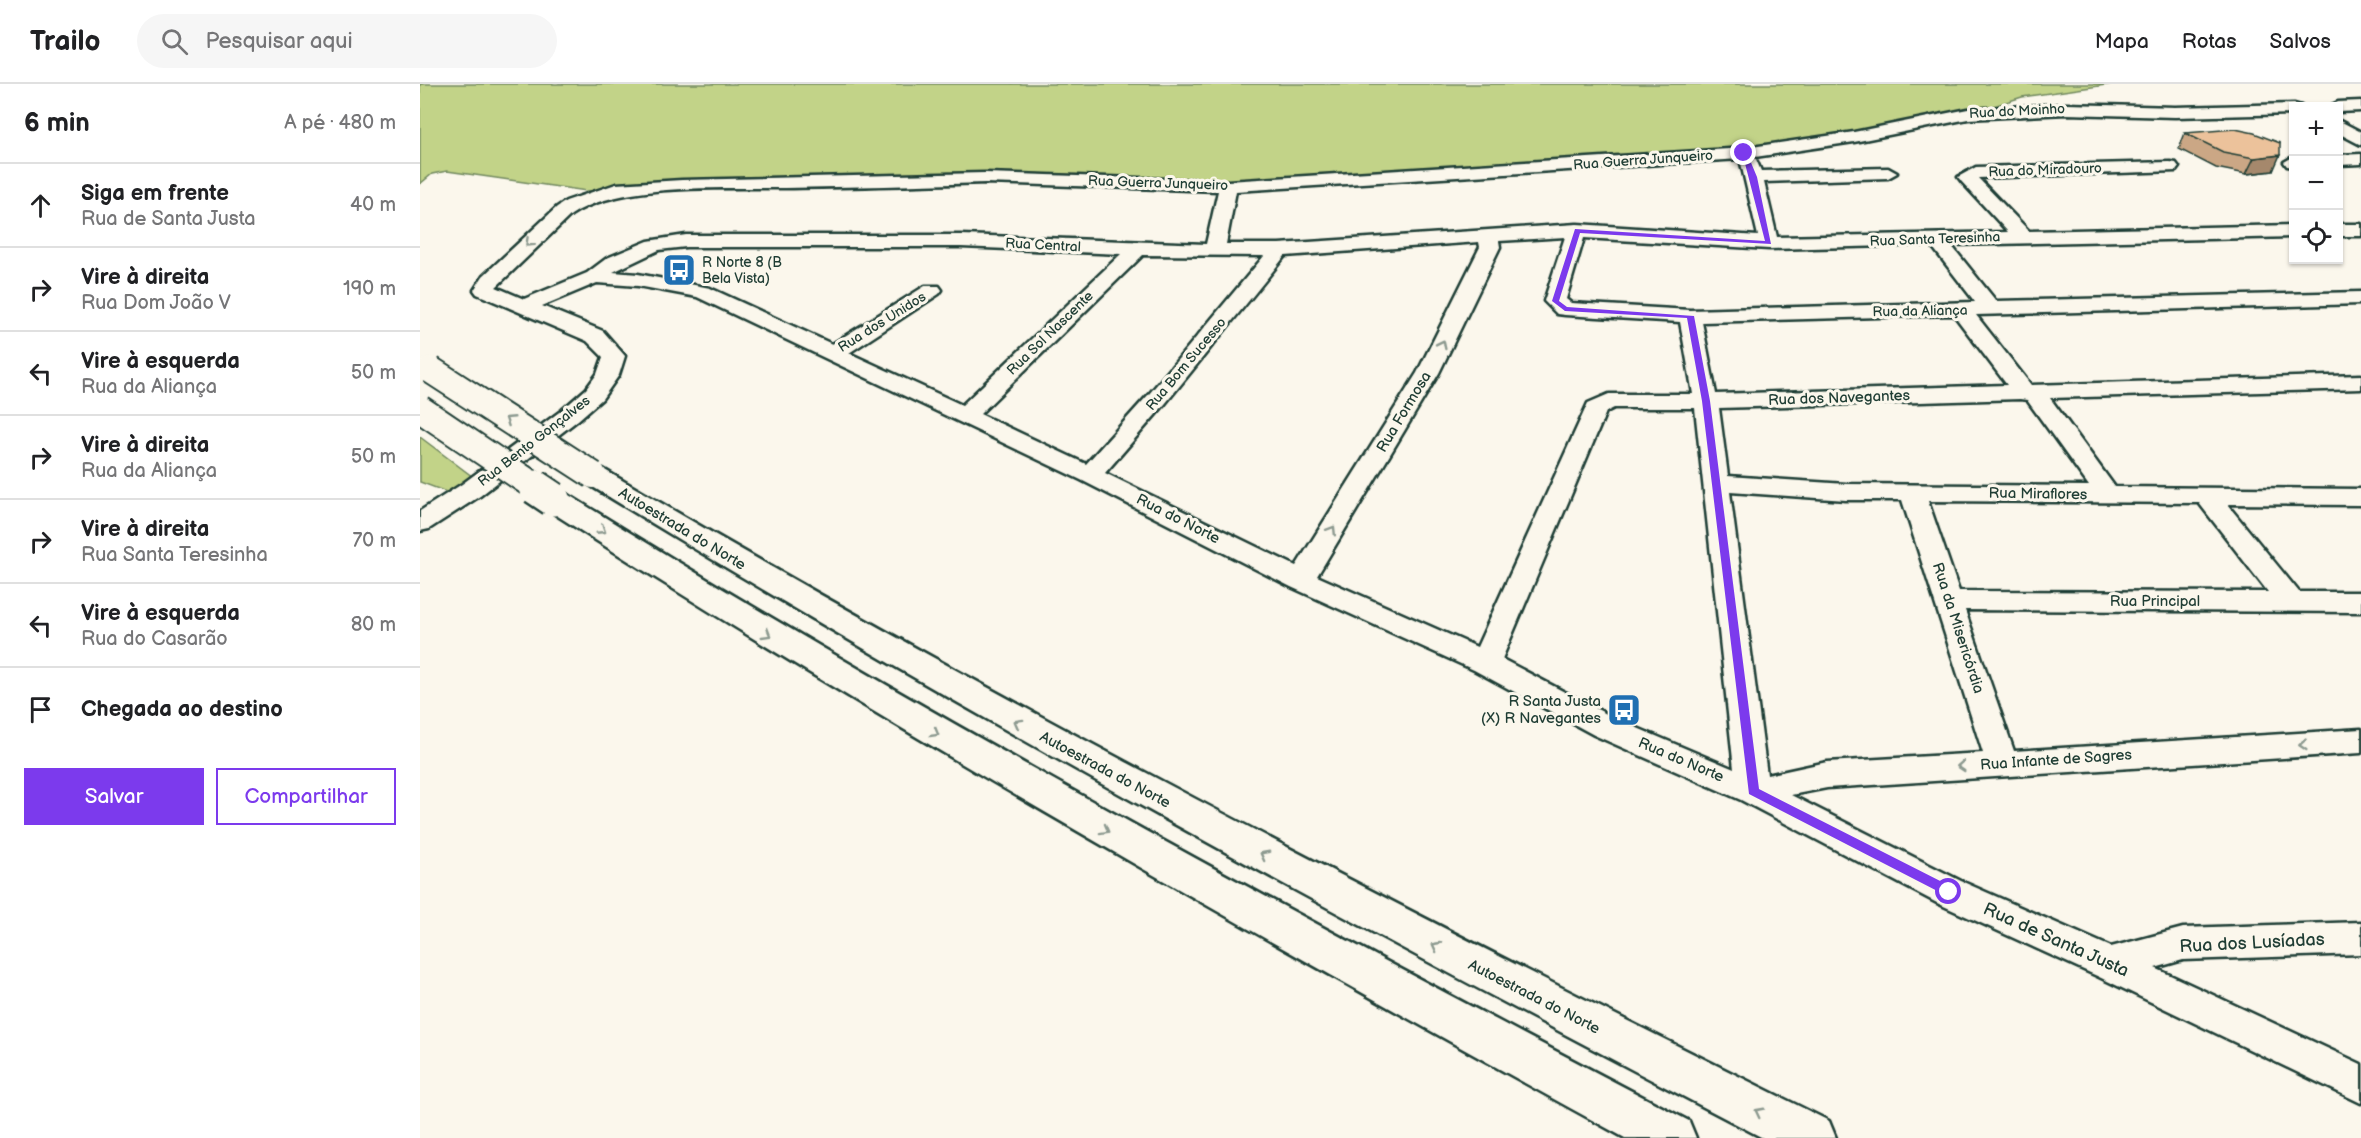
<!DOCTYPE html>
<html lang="pt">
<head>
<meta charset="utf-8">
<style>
  :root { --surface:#fff; --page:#f6f6f6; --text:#202124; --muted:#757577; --line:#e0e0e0; --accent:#7c3aed }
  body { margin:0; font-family:"Balsamiq Sans",sans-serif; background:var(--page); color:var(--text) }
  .controls { position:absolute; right:18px; top:18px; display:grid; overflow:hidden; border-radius:0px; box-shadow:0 2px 4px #0004 }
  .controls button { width:54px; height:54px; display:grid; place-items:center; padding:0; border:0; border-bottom:2px solid var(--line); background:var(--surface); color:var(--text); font:30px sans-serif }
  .stop { position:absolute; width:18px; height:18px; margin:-14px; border:4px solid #7c3aed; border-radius:50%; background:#fff }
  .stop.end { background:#7c3aed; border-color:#fff; box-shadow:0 2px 6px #0008 }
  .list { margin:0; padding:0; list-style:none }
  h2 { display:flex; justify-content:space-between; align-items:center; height:78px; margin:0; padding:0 24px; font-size:26px }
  h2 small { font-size:20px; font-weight:400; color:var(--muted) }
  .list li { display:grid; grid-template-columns:39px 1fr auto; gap:18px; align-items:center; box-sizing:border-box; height:84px; padding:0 24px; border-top:2px solid var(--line) }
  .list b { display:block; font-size:22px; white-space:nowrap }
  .list p { margin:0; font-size:20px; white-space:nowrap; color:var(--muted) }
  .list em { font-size:20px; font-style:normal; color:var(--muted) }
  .actions { display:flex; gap:12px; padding:18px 24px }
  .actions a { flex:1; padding:14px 0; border:2px solid var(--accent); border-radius:0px; text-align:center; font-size:21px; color:var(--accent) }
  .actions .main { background:var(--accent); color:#fff }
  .icon { flex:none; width:33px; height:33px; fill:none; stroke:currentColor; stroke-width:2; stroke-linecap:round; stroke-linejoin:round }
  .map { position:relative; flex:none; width:1941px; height:1054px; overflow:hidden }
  header { display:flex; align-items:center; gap:36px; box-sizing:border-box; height:84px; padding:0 30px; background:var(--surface); border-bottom:2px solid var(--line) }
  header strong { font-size:28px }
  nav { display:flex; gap:33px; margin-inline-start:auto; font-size:21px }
  .search { width:420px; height:54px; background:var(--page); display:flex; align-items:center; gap:15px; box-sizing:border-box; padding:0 21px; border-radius:33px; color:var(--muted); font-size:22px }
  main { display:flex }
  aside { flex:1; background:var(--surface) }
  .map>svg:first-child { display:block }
</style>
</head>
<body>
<header>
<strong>Trailo</strong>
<div class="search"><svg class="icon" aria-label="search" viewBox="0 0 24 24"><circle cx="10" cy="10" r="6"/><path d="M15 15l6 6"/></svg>Pesquisar aqui</div>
<nav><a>Mapa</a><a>Rotas</a><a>Salvos</a></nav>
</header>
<main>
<aside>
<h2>6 min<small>A pé · 480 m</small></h2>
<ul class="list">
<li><svg class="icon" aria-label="ahead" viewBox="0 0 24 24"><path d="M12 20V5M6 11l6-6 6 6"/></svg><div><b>Siga em frente</b><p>Rua de Santa Justa</p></div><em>40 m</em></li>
<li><svg class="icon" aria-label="right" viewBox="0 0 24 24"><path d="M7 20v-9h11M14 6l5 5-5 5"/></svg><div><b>Vire à direita</b><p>Rua Dom João V</p></div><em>190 m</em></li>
<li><svg class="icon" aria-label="left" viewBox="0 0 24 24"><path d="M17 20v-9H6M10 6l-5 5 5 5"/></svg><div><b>Vire à esquerda</b><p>Rua da Aliança</p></div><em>50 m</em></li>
<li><svg class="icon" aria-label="right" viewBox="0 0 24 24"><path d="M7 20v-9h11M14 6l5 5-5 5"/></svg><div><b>Vire à direita</b><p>Rua da Aliança</p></div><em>50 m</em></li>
<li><svg class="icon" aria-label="right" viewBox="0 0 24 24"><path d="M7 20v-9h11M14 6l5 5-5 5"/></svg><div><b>Vire à direita</b><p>Rua Santa Teresinha</p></div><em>70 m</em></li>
<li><svg class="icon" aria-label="left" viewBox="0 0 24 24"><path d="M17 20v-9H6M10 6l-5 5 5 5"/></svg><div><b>Vire à esquerda</b><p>Rua do Casarão</p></div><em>80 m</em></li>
<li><svg class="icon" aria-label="arrive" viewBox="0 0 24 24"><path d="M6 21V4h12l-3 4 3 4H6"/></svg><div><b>Chegada ao destino</b></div></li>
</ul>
<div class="actions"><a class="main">Salvar</a><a>Compartilhar</a></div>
</aside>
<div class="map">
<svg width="1941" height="1054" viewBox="0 0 1941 1054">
  <rect width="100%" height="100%" fill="#fbf7ec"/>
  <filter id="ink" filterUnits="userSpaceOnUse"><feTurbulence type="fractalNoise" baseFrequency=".0167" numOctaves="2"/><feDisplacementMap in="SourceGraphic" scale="12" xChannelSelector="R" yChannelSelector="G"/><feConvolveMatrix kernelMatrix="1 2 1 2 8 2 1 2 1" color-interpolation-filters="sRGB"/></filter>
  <g filter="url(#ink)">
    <g fill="#c2d388" stroke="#70885e" stroke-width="1.5">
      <polygon points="0,0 1693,0 1602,13 1548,30 1325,69 808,102 565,94 262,101 167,107 27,87 12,90 0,100"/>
      <polygon points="0,353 53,393 29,409 0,398"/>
    </g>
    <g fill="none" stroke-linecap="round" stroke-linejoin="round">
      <g stroke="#1f3d34" stroke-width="5">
        <g id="minor">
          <polygon points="1941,17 1941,27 1918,28 1918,22 1910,22 1918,18"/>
          <path d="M1647 20 1755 23 1874 20 1881 22H1874V30L1755 33 1647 30 1548 35 1434 58 1335 73 1341 87 1468 84 1477 89 1468 94 1344 98 1357 153 1588 148 1541 97 1538 93 1556 83 1750 78 1756 79 1759 83 1756 87 1558 94 1609 147 1874 141V153L1531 161 1576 217 1941 208V220L1556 231 1611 301 1941 291V305L1630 314 1695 403 1941 405V421L1807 420 1879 508H1941V528L1545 526 1594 667 1941 645V669L1407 704 1371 711 1541 797 1691 863 1763 844 1941 838V870L1763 876 1735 884 1941 980V1019L1677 892 1517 819 1321 716 1174 651 1054 586 871 503 661 396 277 213 218 202 177 199 122 222 183 247 205 272 199 291 182 315 158 336 60 412 9 445 0 447V427L42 400 142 326 166 305 177 290 183 273 167 257 57 210 54 206 63 192 137 123 146 117 196 100 262 96 565 89 808 97 1325 64 1434 48 1548 25ZM1320 75 1338 152 1157 140 859 160H806L816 107ZM565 99 798 107 786 160 541 151H266L228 157 187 174 167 189 104 215 76 203 151 131C200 98 305 105 365 104 432 103 498 101 565 99ZM1145 153 1124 217 1137 230 1145 231 1260 238 1273 310H1189L1168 319 1057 563 897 492 1019 289 1080 163 1079 157ZM1164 154 1349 165 1511 161 1555 218 1270 226 1151 219 1146 215ZM1059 158 1060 163 997 289 876 482 685 389 745 320 865 172ZM266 163H541L701 170 542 321 429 269 519 210 522 206 519 202H505L412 260 290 204 218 190 193 188 239 166ZM723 171 844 172 729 310 666 380 560 330ZM1534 231 1587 301 1296 310 1282 238ZM1600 315 1607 316 1669 402 1426 400 1308 392 1299 324ZM1194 324H1275L1314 685 1196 635 1082 575 1186 328ZM1310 408 1426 416H1482L1563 669 1407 678 1347 691ZM1508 417 1779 419 1848 508 1539 507Z"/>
          <polygon points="1918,36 1941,48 1941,61 1918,49"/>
          <polygon points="1941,70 1941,80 1918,81 1918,71"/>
          <polygon points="1873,73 1874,83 1867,82 1864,78"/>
          <rect x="1918" y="140" width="23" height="12"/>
        </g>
      </g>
      <g stroke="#1f3d34" stroke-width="5">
        <g id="highway">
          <path d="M173 382 183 385C582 621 994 832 1409 1037L1416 1054H1343C943 846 547 633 163 397L158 391 163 385Z"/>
          <path d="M133 406 144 408C509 635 888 838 1269 1037L1276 1054H1205C838 853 474 648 122 422L118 415 122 408Z"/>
        </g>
      </g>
      <use href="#minor" fill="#fbf7ec" fill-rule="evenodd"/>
      <use href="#highway" fill="#fbf7ec" fill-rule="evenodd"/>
      <g stroke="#1f3d34" stroke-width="30" stroke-linecap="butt">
        <g id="highway-bridge-far1">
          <polyline points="11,286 173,391"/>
          <polyline points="0,325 117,404"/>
        </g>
      </g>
      <g stroke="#1f3d34" stroke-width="38" stroke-linecap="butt">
        <polyline id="highway-bridge" points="115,403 133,415"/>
      </g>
      <use href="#highway-bridge-far1" stroke="#fbf7ec" stroke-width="26"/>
      <use href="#highway-bridge" stroke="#fbf7ec" stroke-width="33"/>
    </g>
    <polygon fill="#cba785" stroke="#1f3d34" stroke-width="1.5" points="1765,49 1860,59 1853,87 1826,90 1796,84 1759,65"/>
    <polygon fill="#a5886c" stroke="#1f3d34" stroke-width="1.5" points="1860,71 1853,87 1826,90 1834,74"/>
    <polygon fill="#ecc29b" stroke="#1f3d34" stroke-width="1.5" points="1815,45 1834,49 1860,59 1860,71 1834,74 1803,68 1765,49"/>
    <defs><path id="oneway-chevron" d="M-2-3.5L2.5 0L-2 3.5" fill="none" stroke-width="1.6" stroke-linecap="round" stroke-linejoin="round" transform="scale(1.5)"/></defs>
    <g stroke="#8d9a90">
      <use href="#oneway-chevron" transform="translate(109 159) rotate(137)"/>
      <use href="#oneway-chevron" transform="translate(1022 260) rotate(-64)"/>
      <use href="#oneway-chevron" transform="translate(89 336) rotate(-147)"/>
      <use href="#oneway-chevron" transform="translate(182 446) rotate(33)"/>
      <use href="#oneway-chevron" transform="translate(912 446) rotate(-58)"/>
      <use href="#oneway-chevron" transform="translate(347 550) rotate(31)"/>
      <use href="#oneway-chevron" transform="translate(598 639) rotate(-151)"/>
      <use href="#oneway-chevron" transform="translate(515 649) rotate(30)"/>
      <use href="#oneway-chevron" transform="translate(1883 661) rotate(176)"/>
      <use href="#oneway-chevron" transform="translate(1541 682) rotate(176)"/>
      <use href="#oneway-chevron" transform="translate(685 746) rotate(29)"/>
      <use href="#oneway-chevron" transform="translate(844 771) rotate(-152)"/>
      <use href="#oneway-chevron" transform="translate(1016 862) rotate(-152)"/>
      <use href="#oneway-chevron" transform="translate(1339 1028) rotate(-153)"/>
    </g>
  </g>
  <polygon fill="#7c3aed" points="1322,68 1327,69 1337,93 1351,160 1160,149 1139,217 1147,223 1274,232 1290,317 1339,705 1534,804 1535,808 1529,813 1329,710 1282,317 1267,234 1145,227 1132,217 1155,145 1345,157"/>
  <defs>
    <g id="bus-square" transform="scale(1.725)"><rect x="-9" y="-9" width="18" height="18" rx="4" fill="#1f6fb2" stroke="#fbf7ec"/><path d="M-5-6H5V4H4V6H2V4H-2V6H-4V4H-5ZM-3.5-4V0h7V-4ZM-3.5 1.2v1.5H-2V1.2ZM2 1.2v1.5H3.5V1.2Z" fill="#fff"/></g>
  </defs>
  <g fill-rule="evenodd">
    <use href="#bus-square" x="259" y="186"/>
    <use href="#bus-square" x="1204" y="626"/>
  </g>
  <g text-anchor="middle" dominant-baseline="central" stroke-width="6" stroke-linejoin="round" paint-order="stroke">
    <g font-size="14" fill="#1f3d34" stroke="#fbf7ec">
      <text transform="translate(1597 27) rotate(-3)">Rua do Moinho</text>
      <text transform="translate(1223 76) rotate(-4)">Rua Guerra Junqueiro</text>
      <text transform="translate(1625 86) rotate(-2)">Rua do Miradouro</text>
      <text transform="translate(738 99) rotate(2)">Rua Guerra Junqueiro</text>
      <text transform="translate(1515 155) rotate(-2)">Rua Santa Teresinha</text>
      <text transform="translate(623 161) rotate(3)">Rua Central</text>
      <text transform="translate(1500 227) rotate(-1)">Rua da Aliança</text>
      <text transform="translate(462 238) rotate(-32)">Rua dos Unidos</text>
      <text transform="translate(630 249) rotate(-44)">Rua Sol Nascente</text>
      <text transform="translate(766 280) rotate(-50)">Rua Bom Sucesso</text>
      <text transform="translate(114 357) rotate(-38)">Rua Bento Gonçalves</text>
    </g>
    <g font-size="14" fill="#1f3d34" stroke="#fbf7ec" text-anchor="start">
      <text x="282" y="178">R Norte 8 (B<tspan x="282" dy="16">Bela Vista)</tspan></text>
    </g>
    <g font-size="15" fill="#1f3d34" stroke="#fbf7ec">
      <text transform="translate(1419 314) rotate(-2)">Rua dos Navegantes</text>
      <text transform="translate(984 328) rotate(-59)">Rua Formosa</text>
      <text transform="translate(1618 410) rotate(1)">Rua Miraflores</text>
      <text transform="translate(758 435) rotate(27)">Rua do Norte</text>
      <text transform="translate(262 445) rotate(31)">Autoestrada do Norte</text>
      <text x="1735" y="517">Rua Principal</text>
      <text transform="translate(1538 544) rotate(72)">Rua da Misericórdia</text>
      <text transform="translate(1261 676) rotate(23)">Rua do Norte</text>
      <text transform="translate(1636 676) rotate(-4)">Rua Infante de Sagres</text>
      <text transform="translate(685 686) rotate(28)">Autoestrada do Norte</text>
      <text transform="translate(1114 913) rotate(27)">Autoestrada do Norte</text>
    </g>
    <g font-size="15" fill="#1f3d34" stroke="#fbf7ec" text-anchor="end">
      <text x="1181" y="617">R Santa Justa<tspan x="1181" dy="17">(X) R Navegantes</tspan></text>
    </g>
    <g font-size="18" fill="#1f3d34" stroke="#fbf7ec">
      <text transform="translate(1636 856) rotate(24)">Rua de Santa Justa</text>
      <text transform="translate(1832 859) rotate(-3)">Rua dos Lusíadas</text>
    </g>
  </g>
</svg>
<div class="controls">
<button>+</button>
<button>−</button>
<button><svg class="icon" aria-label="locate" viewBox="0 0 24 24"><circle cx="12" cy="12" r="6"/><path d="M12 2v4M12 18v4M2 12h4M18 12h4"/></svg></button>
</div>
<div class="stop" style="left:1529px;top:808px"></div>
<div class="stop end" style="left:1324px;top:69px"></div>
</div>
</main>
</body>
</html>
